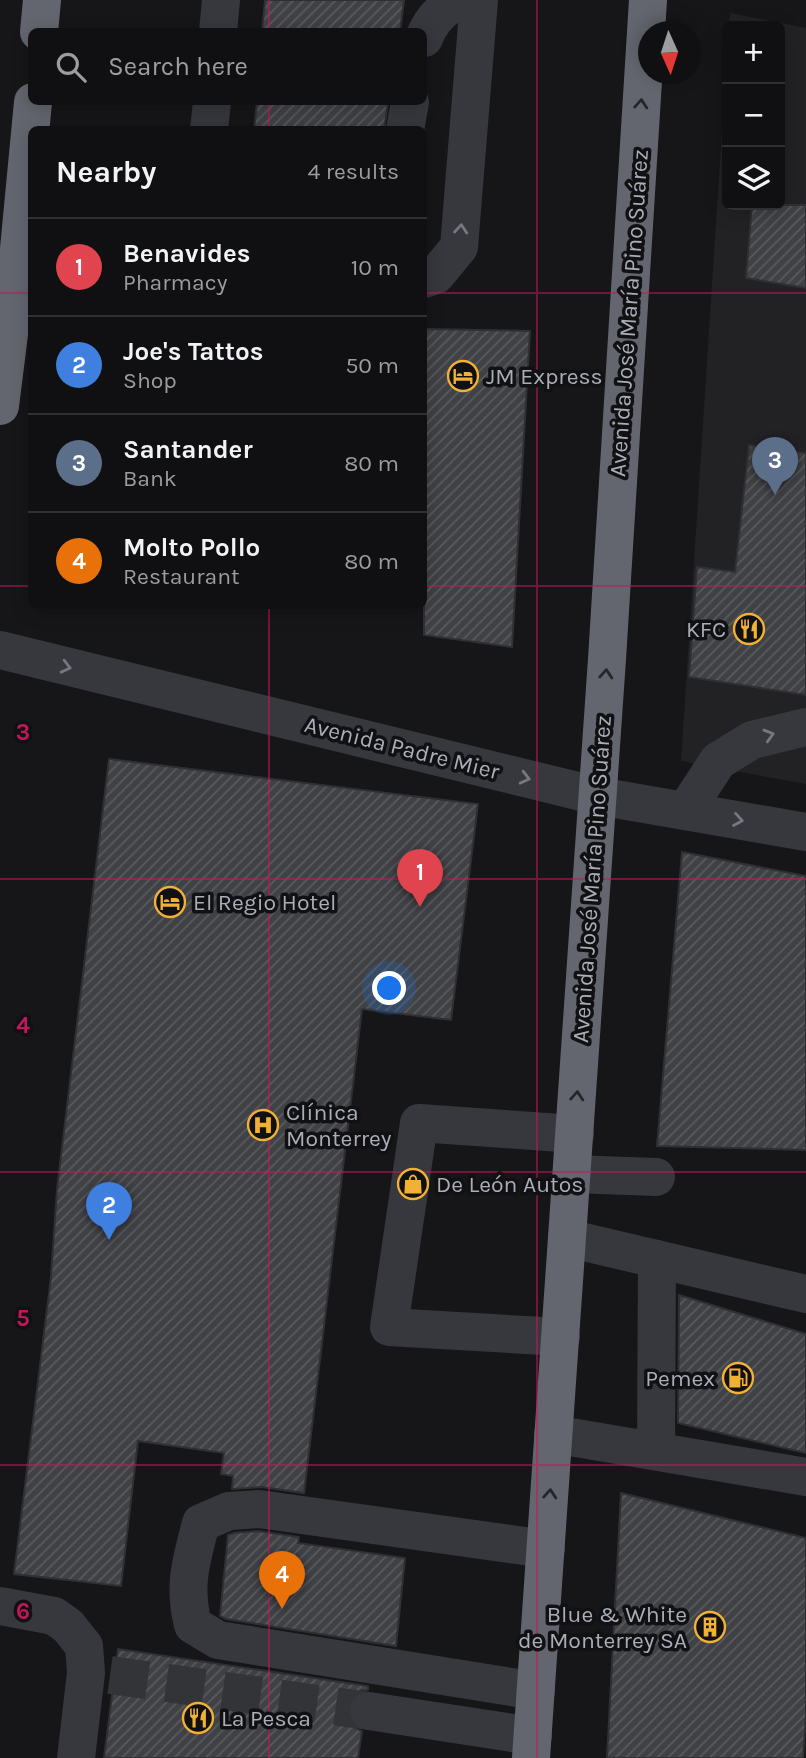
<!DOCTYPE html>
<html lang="en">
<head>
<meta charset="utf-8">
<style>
  :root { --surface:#101012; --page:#19191b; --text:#f1f3f6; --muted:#9c9d9f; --line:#303032; --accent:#0b8043 }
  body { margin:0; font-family:Karla,sans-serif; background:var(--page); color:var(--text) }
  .controls { position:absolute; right:21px; top:21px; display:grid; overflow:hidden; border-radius:10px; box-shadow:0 4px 18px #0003 }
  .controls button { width:63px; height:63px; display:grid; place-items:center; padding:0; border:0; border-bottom:2px solid var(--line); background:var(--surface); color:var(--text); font:35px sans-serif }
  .compass { position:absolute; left:638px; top:21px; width:63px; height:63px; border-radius:50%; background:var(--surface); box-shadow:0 4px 18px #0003; rotate:177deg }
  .you { position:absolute; left:390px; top:989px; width:24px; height:24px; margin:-18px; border:5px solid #fff; border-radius:50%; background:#1a73e8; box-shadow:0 0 0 10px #1a73e833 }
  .badge { display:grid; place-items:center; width:46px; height:46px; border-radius:50%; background:var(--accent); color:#fff; font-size:23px; font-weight:700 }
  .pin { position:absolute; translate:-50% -58px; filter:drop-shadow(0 2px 4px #0008) }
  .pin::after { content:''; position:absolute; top:37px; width:24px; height:21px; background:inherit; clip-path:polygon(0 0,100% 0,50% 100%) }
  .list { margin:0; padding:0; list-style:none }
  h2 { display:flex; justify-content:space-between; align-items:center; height:91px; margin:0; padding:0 28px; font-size:30px }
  h2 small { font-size:23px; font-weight:400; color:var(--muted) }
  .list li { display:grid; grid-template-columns:46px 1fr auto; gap:21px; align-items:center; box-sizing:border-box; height:98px; padding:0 28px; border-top:2px solid var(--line) }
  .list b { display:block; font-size:26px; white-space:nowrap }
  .list p { margin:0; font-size:23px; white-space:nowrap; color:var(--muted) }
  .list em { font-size:23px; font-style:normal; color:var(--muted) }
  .icon { flex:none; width:38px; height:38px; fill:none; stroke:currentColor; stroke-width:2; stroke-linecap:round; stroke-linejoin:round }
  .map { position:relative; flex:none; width:806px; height:1758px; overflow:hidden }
  .search { position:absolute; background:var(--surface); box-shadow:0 4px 18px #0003; left:28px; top:28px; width:399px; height:77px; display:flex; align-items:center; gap:18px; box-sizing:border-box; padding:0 24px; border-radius:10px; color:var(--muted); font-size:26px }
  .panel { position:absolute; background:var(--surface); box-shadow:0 4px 18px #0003; left:28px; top:126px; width:399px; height:483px; border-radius:10px }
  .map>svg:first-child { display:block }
</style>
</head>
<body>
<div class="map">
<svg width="806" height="1758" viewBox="0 0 806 1758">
  <defs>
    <pattern id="building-hatch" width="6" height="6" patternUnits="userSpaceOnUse" patternTransform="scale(1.75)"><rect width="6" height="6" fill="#404145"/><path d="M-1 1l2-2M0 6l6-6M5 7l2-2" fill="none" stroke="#595a5e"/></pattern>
  </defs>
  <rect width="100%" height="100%" fill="#161618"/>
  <polygon fill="#222225" points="730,13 806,28 806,784 681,761 727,54 727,205 780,205 780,26 729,26"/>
  <g fill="url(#building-hatch)" stroke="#303034" stroke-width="2">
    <polygon points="265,0 404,0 400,32 262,32"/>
    <polygon points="257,102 388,102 384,130 254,130"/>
    <polygon points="752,205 806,205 806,288 746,278"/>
    <polygon points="424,329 530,331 512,647 424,635"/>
    <polygon points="749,445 806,453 806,695 689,677 697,567 735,572"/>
    <polygon points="109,759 478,804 451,1020 362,1009 304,1493 262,1487 232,1489 233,1476 221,1474 224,1453 138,1441 121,1586 14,1574 51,1277 57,1189"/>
    <polygon points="682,852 806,876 806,1150 657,1146"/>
    <polygon points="679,1295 806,1334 806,1453 678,1423"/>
    <polygon points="621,1493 806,1538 806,1717 803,1758 607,1758"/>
    <polygon points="258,1531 299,1537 298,1543 405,1558 396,1646 226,1619 220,1616 228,1535 234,1533"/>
    <polygon points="118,1649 368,1686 368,1690 360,1691 352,1697 347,1708 349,1720 355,1728 362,1731 358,1758 104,1758"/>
  </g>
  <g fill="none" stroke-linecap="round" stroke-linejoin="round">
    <polyline stroke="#333438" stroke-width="38" stroke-dasharray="38 19" stroke-linecap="butt" points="110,1675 369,1711"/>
    <g stroke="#37383d" stroke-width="38">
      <polyline points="218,32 221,0"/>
      <path d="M424 38C431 20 442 8 460 0"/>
      <polyline points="209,130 212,102"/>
      <polyline points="405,130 410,102"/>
      <polyline points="424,279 436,275 459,247 479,0"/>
      <polyline points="0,650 598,796 806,832"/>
      <polyline points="686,810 718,761 752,740 806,727"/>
      <polyline points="572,1174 656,1177"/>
      <polyline points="567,1238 806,1294"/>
      <polyline points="561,1337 389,1327 419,1123 575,1134"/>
      <polyline points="553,1434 806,1477"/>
      <polyline points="656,1451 657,1259"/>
      <polyline points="0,1606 54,1616 68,1626 84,1646 86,1673 76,1758"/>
      <path d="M536 1691 218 1640 193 1625C183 1585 191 1562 201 1523L229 1511 259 1509 546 1549"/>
      <polyline points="369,1711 533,1736"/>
    </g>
    <g stroke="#63666e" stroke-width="38">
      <polyline points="39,32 42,0"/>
      <polyline points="0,406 17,270 33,102"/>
      <polyline points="531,1758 607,659 648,0"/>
    </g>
  </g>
  <defs><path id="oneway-chevron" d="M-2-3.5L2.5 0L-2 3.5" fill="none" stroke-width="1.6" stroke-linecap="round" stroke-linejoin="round" transform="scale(1.75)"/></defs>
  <g stroke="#26262a">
    <use href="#oneway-chevron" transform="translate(641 104) rotate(-86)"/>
    <use href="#oneway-chevron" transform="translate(606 674) rotate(-86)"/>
    <use href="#oneway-chevron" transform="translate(577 1096) rotate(-86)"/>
    <use href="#oneway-chevron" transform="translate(550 1494) rotate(-86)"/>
  </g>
  <g stroke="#757881">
    <use href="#oneway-chevron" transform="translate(461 229) rotate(-85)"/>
    <use href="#oneway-chevron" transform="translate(66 667) rotate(14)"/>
    <use href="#oneway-chevron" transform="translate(769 735) rotate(-16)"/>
    <use href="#oneway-chevron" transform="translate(525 778) rotate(14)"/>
    <use href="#oneway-chevron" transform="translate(738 820) rotate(10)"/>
  </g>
  <path fill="none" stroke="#c2185b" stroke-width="2" stroke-opacity="0.55" d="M269 0V32M537 0V1758M269 102V130M0 293H32M424 293H806M0 586H32M424 586H806M269 606V1758M0 879H806M0 1172H806M0 1465H806"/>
  <defs>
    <g id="hotel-ring" transform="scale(1.575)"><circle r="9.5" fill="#111113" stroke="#f2b134" stroke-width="1.5"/><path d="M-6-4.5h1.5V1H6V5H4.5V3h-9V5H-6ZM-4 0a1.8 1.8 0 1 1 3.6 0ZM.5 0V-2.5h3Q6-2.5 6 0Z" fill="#f2b134"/></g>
    <g id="restaurant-ring" transform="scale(1.575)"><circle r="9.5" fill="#111113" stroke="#f2b134" stroke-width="1.5"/><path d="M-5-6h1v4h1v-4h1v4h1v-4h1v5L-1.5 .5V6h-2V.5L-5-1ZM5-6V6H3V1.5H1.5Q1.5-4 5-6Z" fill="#f2b134"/></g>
    <g id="hospital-ring" transform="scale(1.575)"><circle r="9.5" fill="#111113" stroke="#f2b134" stroke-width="1.5"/><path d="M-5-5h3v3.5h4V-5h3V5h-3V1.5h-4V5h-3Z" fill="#f2b134"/></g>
    <g id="shop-ring" transform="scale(1.575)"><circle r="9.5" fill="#111113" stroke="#f2b134" stroke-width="1.5"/><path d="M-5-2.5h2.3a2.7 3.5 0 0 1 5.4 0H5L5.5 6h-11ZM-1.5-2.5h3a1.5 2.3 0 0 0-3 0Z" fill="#f2b134"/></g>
    <g id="fuel-ring" transform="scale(1.575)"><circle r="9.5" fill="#111113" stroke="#f2b134" stroke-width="1.5"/><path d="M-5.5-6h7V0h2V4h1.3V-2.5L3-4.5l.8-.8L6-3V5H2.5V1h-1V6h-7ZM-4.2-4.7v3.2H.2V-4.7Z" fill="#f2b134"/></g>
    <g id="building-ring" transform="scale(1.575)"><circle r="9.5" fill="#111113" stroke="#f2b134" stroke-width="1.5"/><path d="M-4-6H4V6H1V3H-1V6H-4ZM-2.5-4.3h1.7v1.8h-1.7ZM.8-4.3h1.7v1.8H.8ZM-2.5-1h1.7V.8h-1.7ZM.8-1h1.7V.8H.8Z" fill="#f2b134"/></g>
  </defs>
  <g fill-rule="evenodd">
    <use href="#hotel-ring" x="463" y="376"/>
    <use href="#restaurant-ring" x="749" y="629"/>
    <use href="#hotel-ring" x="170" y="902"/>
    <use href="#hospital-ring" x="263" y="1125"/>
    <use href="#shop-ring" x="413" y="1184"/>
    <use href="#fuel-ring" x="738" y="1378"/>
    <use href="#building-ring" x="710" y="1627"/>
    <use href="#restaurant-ring" x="198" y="1718"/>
  </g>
  <g text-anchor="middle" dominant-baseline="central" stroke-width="7" stroke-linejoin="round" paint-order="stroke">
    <g font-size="23" fill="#a8adb8" stroke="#111113">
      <text transform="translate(629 313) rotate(-86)">Avenida José María Pino Suárez</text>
      <text transform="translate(402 748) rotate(14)">Avenida Padre Mier</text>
      <text transform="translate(592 879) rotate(-86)">Avenida José María Pino Suárez</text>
    </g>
    <g font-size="23" fill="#a8adb8" stroke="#111113" text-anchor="start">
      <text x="486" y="376">JM Express</text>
      <text x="726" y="629" text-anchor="end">KFC</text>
      <text x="193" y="902">El Regio Hotel</text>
      <text x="286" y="1112">Clínica<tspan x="286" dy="26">Monterrey</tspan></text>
      <text x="436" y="1184">De León Autos</text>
      <text x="715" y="1378" text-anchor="end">Pemex</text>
      <text x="687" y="1614" text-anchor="end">Blue &amp; White<tspan x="687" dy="26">de Monterrey SA</tspan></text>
      <text x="221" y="1718">La Pesca</text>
    </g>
  </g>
  <g font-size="23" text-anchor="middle" font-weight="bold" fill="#c2185b" stroke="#111113" stroke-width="7" stroke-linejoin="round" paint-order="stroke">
    <text x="23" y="740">3</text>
    <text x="23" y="1033">4</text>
    <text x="23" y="1326">5</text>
    <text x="23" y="1619">6</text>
  </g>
</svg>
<div class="controls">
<button>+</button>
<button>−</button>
<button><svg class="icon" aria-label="layers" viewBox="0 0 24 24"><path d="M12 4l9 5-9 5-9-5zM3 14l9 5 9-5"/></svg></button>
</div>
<svg class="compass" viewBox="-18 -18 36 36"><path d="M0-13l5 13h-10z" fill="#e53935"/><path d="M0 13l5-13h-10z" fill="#9c9d9f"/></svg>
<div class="you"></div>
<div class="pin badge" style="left:420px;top:907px;background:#e0444e">1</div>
<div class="pin badge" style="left:109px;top:1240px;background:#3f7fe0">2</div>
<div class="pin badge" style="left:775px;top:495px;background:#5c6f8a">3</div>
<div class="pin badge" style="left:282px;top:1609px;background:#e8710a">4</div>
<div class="search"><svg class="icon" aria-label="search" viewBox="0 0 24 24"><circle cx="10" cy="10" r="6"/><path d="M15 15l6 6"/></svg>Search here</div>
<section class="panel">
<h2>Nearby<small>4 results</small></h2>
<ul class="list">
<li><span class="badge" style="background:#e0444e">1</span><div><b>Benavides</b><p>Pharmacy</p></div><em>10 m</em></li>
<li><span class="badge" style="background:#3f7fe0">2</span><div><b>Joe's Tattos</b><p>Shop</p></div><em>50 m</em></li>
<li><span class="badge" style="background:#5c6f8a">3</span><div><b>Santander</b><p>Bank</p></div><em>80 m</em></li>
<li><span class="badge" style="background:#e8710a">4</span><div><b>Molto Pollo</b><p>Restaurant</p></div><em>80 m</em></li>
</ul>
</section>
</div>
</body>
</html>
